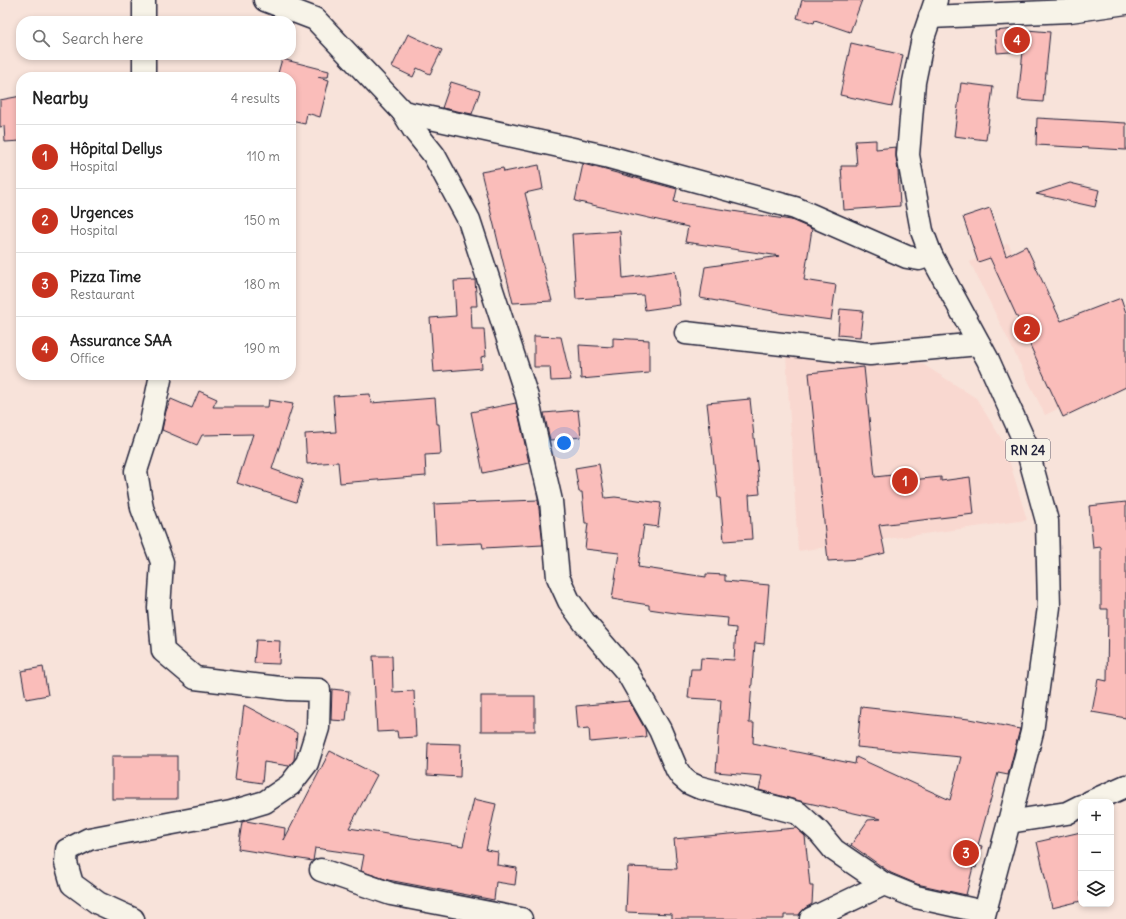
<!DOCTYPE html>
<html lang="en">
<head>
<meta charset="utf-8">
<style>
  :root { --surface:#fff; --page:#f2f2f2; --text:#222; --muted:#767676; --line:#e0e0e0; --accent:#c8321e }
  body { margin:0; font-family:Delius,sans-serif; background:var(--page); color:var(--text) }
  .controls { position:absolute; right:12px; bottom:12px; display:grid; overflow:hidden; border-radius:8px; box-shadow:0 2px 6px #0003 }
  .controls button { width:36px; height:36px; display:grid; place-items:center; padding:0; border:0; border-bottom:1px solid var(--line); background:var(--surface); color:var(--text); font:20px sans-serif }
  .you { position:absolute; left:564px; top:443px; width:14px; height:14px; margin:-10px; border:3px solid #fff; border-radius:50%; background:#1a73e8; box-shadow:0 0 0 6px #1a73e833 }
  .badge { display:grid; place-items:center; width:26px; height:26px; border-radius:50%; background:var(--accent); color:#fff; font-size:13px; font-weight:700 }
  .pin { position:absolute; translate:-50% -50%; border:2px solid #fff; box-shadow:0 1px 4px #0006 }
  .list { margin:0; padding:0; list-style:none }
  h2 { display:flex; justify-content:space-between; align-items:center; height:52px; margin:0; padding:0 16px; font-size:17px }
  h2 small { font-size:13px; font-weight:400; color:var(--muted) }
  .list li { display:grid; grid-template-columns:26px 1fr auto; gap:12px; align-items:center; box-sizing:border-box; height:64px; padding:0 16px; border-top:1px solid var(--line) }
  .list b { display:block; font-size:15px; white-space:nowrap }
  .list p { margin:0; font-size:13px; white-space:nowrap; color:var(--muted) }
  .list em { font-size:13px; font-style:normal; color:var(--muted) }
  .icon { flex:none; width:22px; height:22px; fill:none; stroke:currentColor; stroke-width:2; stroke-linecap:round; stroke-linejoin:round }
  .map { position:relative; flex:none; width:1126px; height:919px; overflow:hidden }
  .search { position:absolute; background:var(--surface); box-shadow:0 2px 6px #0003; left:16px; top:16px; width:280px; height:44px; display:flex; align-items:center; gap:10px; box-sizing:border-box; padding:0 14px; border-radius:16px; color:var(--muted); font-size:15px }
  .panel { position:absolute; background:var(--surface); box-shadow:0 2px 6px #0003; left:16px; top:72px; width:280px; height:308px; border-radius:16px }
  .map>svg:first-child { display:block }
</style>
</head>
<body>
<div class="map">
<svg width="1126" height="919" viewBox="0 0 1126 919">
  <rect width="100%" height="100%" fill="#f8e3da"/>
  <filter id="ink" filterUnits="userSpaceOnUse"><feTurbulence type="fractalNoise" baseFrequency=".025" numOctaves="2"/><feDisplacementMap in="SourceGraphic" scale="8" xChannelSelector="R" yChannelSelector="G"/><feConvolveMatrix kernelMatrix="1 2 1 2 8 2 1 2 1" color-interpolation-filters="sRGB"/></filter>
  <g filter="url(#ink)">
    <g fill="#f9d8d0">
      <polygon points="1008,243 1083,397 1045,415 970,262"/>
      <polygon points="896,347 976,398 1004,443 1027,520 798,551 786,355"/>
    </g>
    <g fill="#fabdba" stroke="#22223b">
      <polygon points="802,0 862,0 850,32 815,20 814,23 797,18"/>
      <polygon points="1015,29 1050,32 1043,102 1018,100 1023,51 997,53 995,31"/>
      <polygon points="408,34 442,50 430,74 417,68 413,77 392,67"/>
      <polygon points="851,43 903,55 892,106 840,95"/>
      <polygon points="282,59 329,71 328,77 318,77 329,80 320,117 307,113 305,124 291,121 291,77 277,77"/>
      <polygon points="451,82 480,91 472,114 442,108"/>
      <polygon points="961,83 993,87 986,140 954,136"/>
      <polygon points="21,96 21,141 5,142 4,126 0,127 0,100"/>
      <polygon points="1037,118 1126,123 1126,150 1036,145"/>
      <polygon points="876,140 876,149 896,147 896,157 898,171 900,206 844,210 841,166 857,166 855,141"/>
      <polygon points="583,164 677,189 674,202 791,220 812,229 804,280 836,285 831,320 779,313 779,312 700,298 705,267 780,256 685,242 688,227 575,201"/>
      <polygon points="539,165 543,189 525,193 552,301 513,303 481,172 503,168 504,172"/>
      <polygon points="1070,183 1099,190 1095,207 1036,194"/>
      <polygon points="990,208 1006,256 1026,246 1061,321 1121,298 1126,313 1126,387 1063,417 990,258 978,262 963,217"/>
      <polygon points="620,231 623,278 675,271 680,305 645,310 643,295 576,299 572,234"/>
      <polygon points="475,280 477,306 471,306 472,329 484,329 486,356 481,357 482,368 434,372 430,318 456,316 454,281"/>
      <polygon points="840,309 863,311 860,337 838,335"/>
      <polygon points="534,336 561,337 571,380 551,381 550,367 534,367"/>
      <polygon points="613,338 649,340 649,373 581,379 579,345 613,347"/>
      <polygon points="864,367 875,477 910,473 911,480 941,477 941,481 970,477 974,514 879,525 885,553 860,559 828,561 809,373"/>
      <polygon points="199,391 217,399 213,407 268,407 269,400 293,404 272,469 303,480 296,502 237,483 253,434 202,435 197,445 162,430 166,411 171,399 192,408"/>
      <polygon points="370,394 371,403 435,398 437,424 439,424 441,454 425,455 426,476 340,483 338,462 307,464 305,434 336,432 333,396"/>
      <polygon points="750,399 760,494 749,495 752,539 724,541 720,498 718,498 707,403"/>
      <polygon points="516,403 529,463 483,473 471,412"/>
      <polygon points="578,410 581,437 550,440 544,413"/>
      <polygon points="599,464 605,498 615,497 661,503 658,527 644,525 638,567 706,577 706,574 725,575 725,581 769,585 764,644 755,643 749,723 754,723 753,743 855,764 856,757 950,800 961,757 857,747 861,707 969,719 1020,729 1008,775 998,773 978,845 982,846 976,868 973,867 966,895 917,884 891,873 851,845 868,820 881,819 804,802 759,790 762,776 716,772 721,700 688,698 691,669 700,669 701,658 734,660 736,628 727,627 728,618 682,614 649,609 649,605 612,599 619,553 585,549 588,523 585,523 582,492 579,492 575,468"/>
      <polygon points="538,500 543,545 483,548 482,543 436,545 434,504"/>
      <polygon points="1126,502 1126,718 1092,712 1098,679 1107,681 1108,609 1101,609 1101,547 1093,548 1089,506"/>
      <polygon points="256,640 280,641 279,664 254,663"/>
      <polygon points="373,656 392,656 393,692 414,691 416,737 398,738 397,731 377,732"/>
      <polygon points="43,667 48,695 26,699 21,671"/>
      <polygon points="332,689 349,691 346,721 331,720"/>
      <rect x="481" y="696" width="54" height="35"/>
      <polygon points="629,701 645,729 646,737 590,742 589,728 578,729 576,706"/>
      <polygon points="244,705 297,733 294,760 289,766 264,762 262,783 235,779"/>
      <polygon points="428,743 461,744 460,777 427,775"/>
      <polygon points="330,751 377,775 349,828 463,846 474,799 496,804 486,850 498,852 497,865 517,868 515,885 496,882 494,900 388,880 361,871 364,855 315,848 313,861 238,849 242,822 246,821 285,828 284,840"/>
      <rect x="112" y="756" width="65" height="43"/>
      <polygon points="796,828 805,836 810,886 813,886 812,904 805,908 801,912 799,915 784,915 784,919 672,919 672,914 626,912 628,867 677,869 674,839"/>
      <polygon points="1081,832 1081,901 1052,908 1037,842"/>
    </g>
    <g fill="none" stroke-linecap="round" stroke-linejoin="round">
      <g stroke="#22223b" stroke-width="25">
        <g id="street">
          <polyline points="265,0 315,19 403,112 605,156 795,208 907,257 919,259 931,255"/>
          <polyline points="930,17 1070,11 1126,3"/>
          <polyline points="144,21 144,0"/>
          <polyline points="144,55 144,77"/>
          <polyline points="403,112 414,130 434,155 469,220 527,397 551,501 558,577 569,601 584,622 627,672 660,730 677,770 682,777 689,783 698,787 798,813 819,832 834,850 884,884"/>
          <polyline points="686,333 870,354 979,344"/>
          <polyline points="1090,802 1126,786"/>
          <polyline points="1009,822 1067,813 1081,806"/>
          <polyline points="321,870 391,894 521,919"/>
          <polyline points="133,919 98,903 72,884 66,863 67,850 89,839 231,812 265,802 290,785 307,763 318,728 319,690 288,689 195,678 163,651 159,608 162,562 142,508 136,471 150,427 161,375"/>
          <polyline points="811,919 884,884 916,897 984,912"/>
        </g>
      </g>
      <g stroke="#22223b" stroke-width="25">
        <polyline id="primary" points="936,0 923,38 914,82 908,155 922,231 931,255 988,360 1026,445 1047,521 1049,607 1032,732 1009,822 983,919"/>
      </g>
      <use href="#street" stroke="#f7f3e8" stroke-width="22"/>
      <use href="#primary" stroke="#f7f3e8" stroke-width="22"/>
    </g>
  </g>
  <g text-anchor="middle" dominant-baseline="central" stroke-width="3.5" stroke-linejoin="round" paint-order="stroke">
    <rect fill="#f7f3e8" stroke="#62616f" stroke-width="1" x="1006" y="439" width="44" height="22" rx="3"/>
    <g font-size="13" font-weight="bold" fill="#22223b">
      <text x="1028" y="450">RN 24</text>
    </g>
  </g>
</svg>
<div class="controls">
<button>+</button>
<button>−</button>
<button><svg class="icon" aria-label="layers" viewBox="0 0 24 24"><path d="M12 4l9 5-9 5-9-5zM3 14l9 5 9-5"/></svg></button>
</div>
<div class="you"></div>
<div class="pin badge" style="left:905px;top:481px">1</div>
<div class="pin badge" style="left:1027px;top:329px">2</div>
<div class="pin badge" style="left:966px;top:853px">3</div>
<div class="pin badge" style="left:1017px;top:40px">4</div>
<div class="search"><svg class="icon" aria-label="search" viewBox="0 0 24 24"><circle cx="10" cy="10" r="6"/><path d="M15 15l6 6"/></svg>Search here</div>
<section class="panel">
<h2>Nearby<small>4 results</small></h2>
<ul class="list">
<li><span class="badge">1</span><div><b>Hôpital Dellys</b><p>Hospital</p></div><em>110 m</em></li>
<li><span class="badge">2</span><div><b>Urgences</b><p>Hospital</p></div><em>150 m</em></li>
<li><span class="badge">3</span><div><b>Pizza Time</b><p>Restaurant</p></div><em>180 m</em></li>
<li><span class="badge">4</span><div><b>Assurance SAA</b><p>Office</p></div><em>190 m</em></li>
</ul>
</section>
</div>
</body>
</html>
